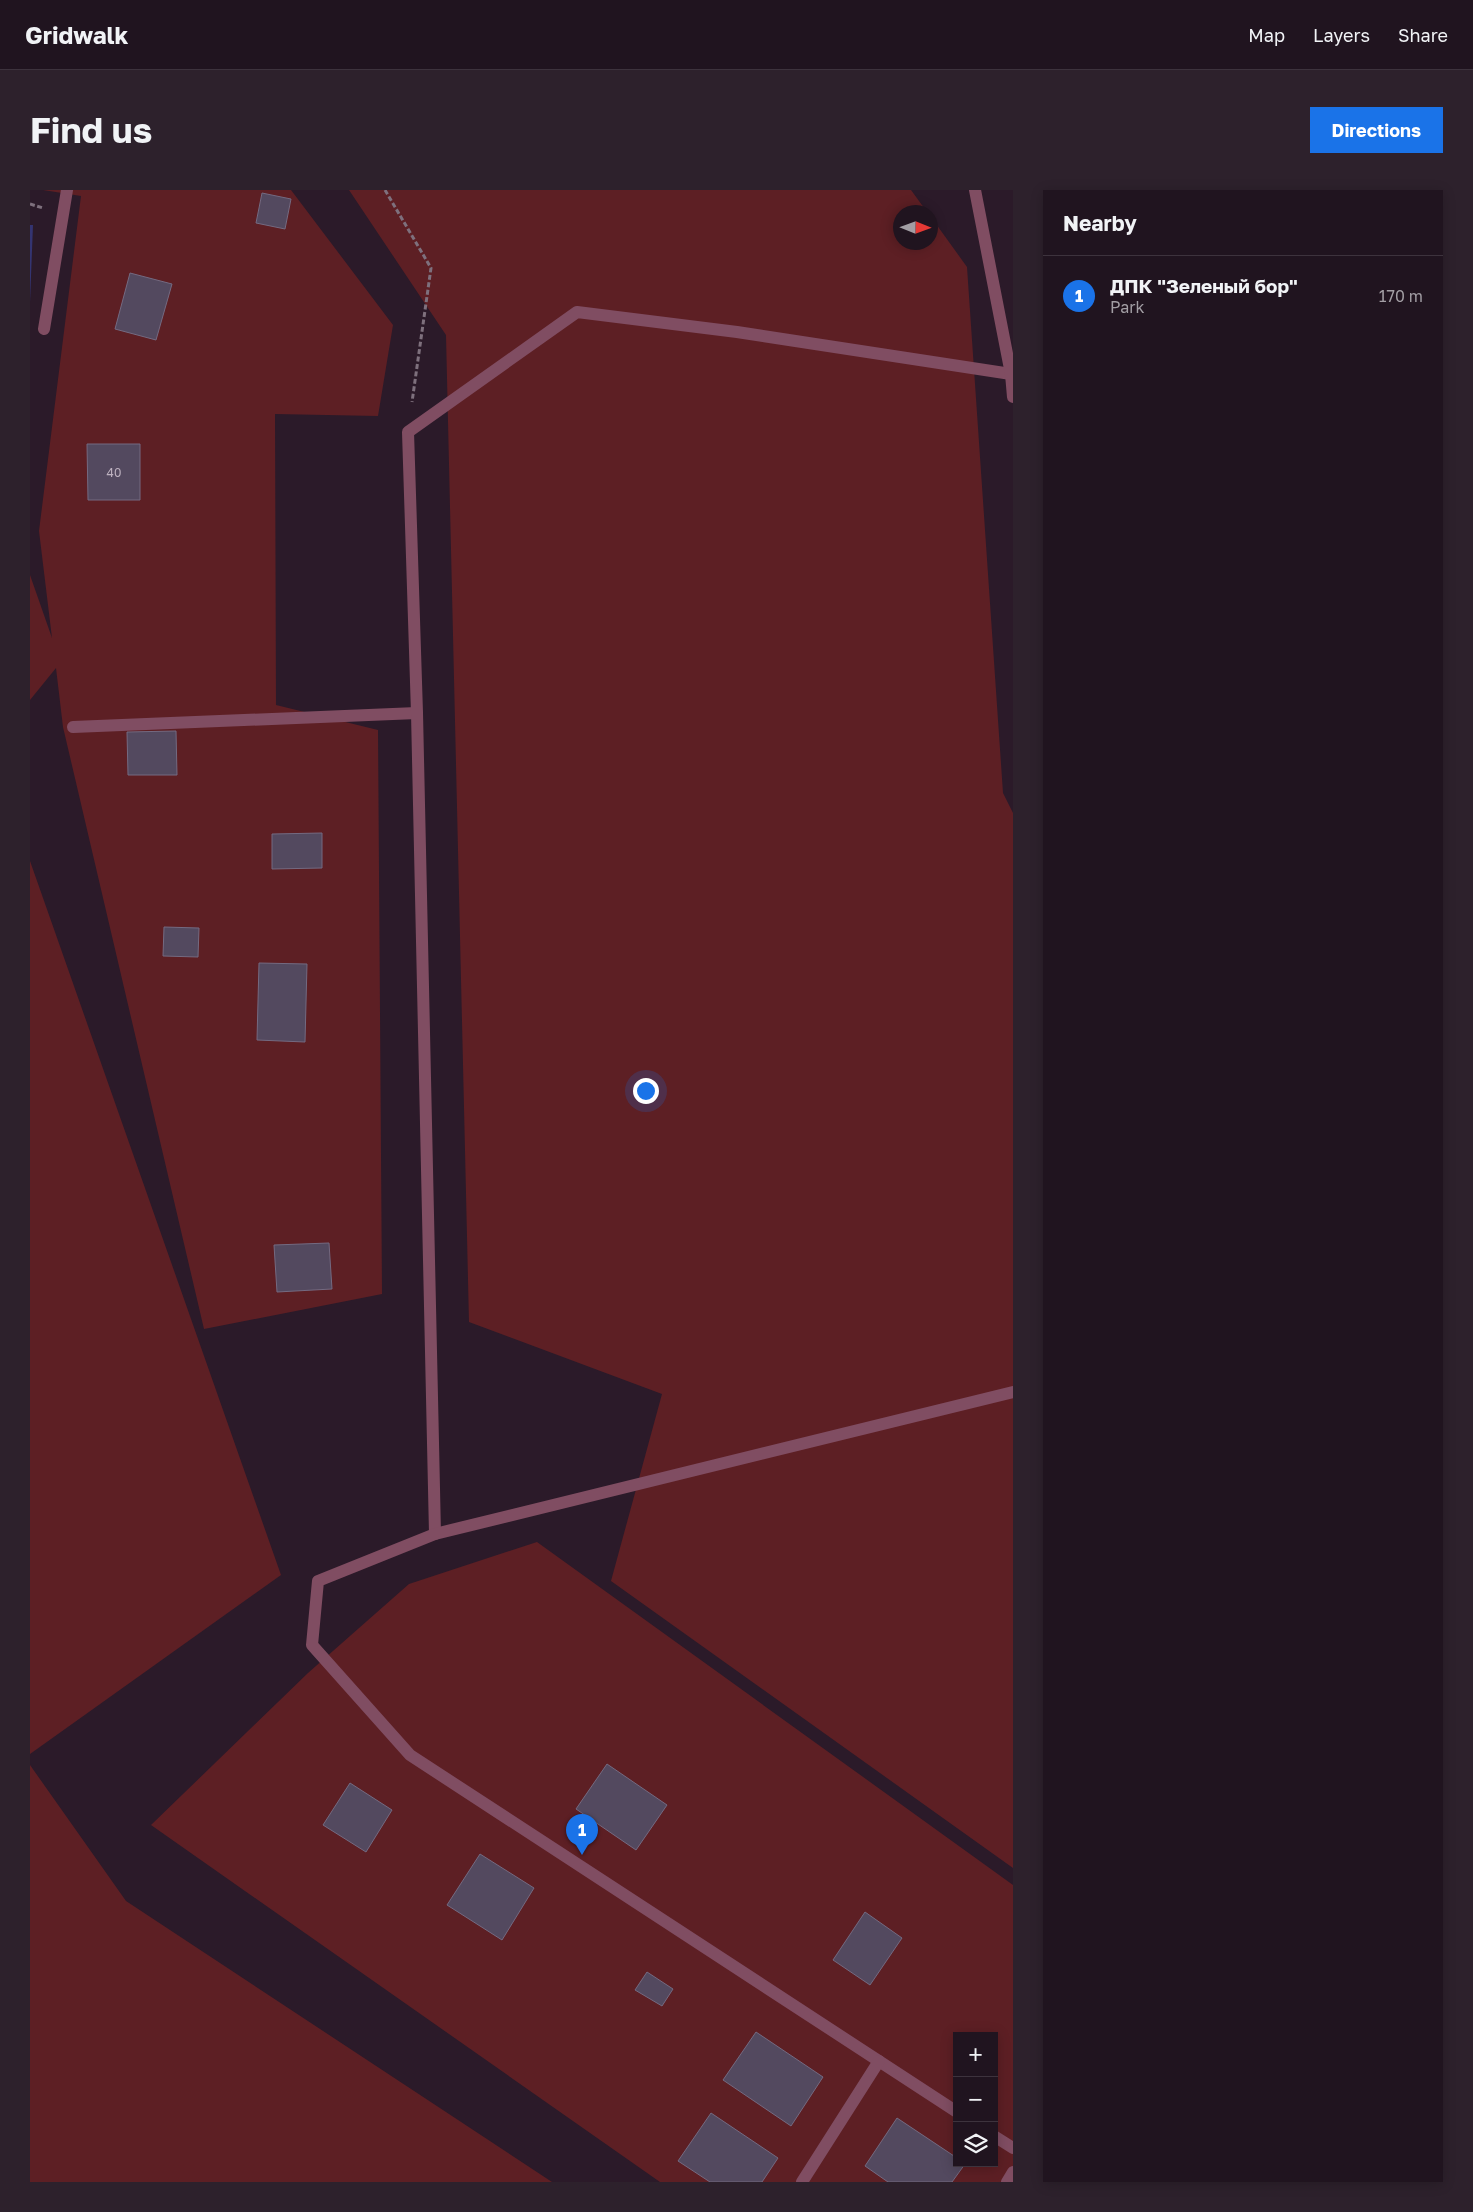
<!DOCTYPE html>
<html lang="en">
<head>
<meta charset="utf-8">
<style>
  :root { --surface:#20141f; --page:#2d212c; --text:#f1f3f6; --muted:#a29ea4; --line:#3d333d; --accent:#1a73e8 }
  body { margin:0; font-family:"Golos Text",sans-serif; background:var(--page); color:var(--text) }
  .controls { position:absolute; right:15px; bottom:15px; display:grid; overflow:hidden; border-radius:0px; box-shadow:0 2px 12px #0003 }
  .controls button { width:45px; height:45px; display:grid; place-items:center; padding:0; border:0; border-bottom:1px solid var(--line); background:var(--surface); color:var(--text); font:25px sans-serif }
  .compass { position:absolute; left:863px; top:15px; width:45px; height:45px; border-radius:50%; background:var(--surface); box-shadow:0 2px 12px #0003; rotate:91deg }
  .you { position:absolute; left:615px; top:900px; width:18px; height:18px; margin:-12px; border:4px solid #fff; border-radius:50%; background:#1a73e8; box-shadow:0 0 0 8px #1a73e833 }
  .badge { display:grid; place-items:center; width:32px; height:32px; border-radius:50%; background:var(--accent); color:#fff; font-size:16px; font-weight:700 }
  .pin { position:absolute; translate:-50% -41px; filter:drop-shadow(0 1px 2px #0008) }
  .pin::after { content:''; position:absolute; top:26px; width:18px; height:15px; background:inherit; clip-path:polygon(0 0,100% 0,50% 100%) }
  .list { margin:0; padding:0; list-style:none }
  h2 { display:flex; justify-content:space-between; align-items:center; height:65px; margin:0; padding:0 20px; font-size:21px }
  h2 small { font-size:16px; font-weight:400; color:var(--muted) }
  .list li { display:grid; grid-template-columns:32px 1fr auto; gap:15px; align-items:center; box-sizing:border-box; height:80px; padding:0 20px; border-top:1px solid var(--line) }
  .list b { display:block; font-size:19px; white-space:nowrap }
  .list p { margin:0; font-size:16px; white-space:nowrap; color:var(--muted) }
  .list em { font-size:16px; font-style:normal; color:var(--muted) }
  .icon { flex:none; width:28px; height:28px; fill:none; stroke:currentColor; stroke-width:2; stroke-linecap:round; stroke-linejoin:round }
  .map { position:relative; flex:none; width:983px; height:1992px; overflow:hidden; border-radius:0px }
  header { display:flex; align-items:center; gap:30px; box-sizing:border-box; height:70px; padding:0 25px; background:var(--surface); border-bottom:1px solid var(--line) }
  header strong { font-size:24px }
  nav { display:flex; gap:28px; margin-inline-start:auto; font-size:18px }
  .intro { display:flex; align-items:center; justify-content:space-between; box-sizing:border-box; height:120px; padding:0 30px }
  h1 { margin:0; font-size:35px }
  .button { padding:12px 22px; border-radius:0px; background:var(--accent); color:#fff; font-size:18px; font-weight:700 }
  main { display:flex; gap:30px; padding:0 30px }
  aside { flex:1; background:var(--surface); border-radius:0px; box-shadow:0 2px 12px #0003 }
  .map>svg:first-child { display:block }
</style>
</head>
<body>
<header>
<strong>Gridwalk</strong>
<nav><a>Map</a><a>Layers</a><a>Share</a></nav>
</header>
<div class="intro"><h1>Find us</h1><a class="button">Directions</a></div>
<main>
<div class="map">
<svg width="983" height="1992" viewBox="0 0 983 1992">
  <rect width="100%" height="100%" fill="#2b1a29"/>
  <g fill="#5d1f24" fill-rule="evenodd">
    <polygon points="13,0 261,0 363,135 348,226 245,224 246,515 348,540 352,1104 174,1139 33,537 26,478 0,510 0,385 22,448 9,341 51,6"/>
    <polygon points="319,0 881,0 897,22 871,22 871,52 901,52 901,27 937,77 973,603 983,623 983,1678 581,1391 632,1204 439,1132 416,145"/>
    <polygon points="0,671 251,1385 0,1564"/>
    <path d="M507 1352 983 1695V1992H630L121 1635 278 1483 379 1394ZM927 1846H964V1973H927Z"/>
    <polygon points="0,1575 96,1711 522,1992 0,1992"/>
  </g>
  <polygon fill="#343471" points="0,35 3,35 0,112"/>
  <g fill="#53495f" stroke="#746a81">
    <polygon points="232,3 261,9 255,39 226,33"/>
    <polygon points="100,83 142,94 126,150 85,139"/>
    <polygon points="57,254 110,254 110,310 58,310"/>
    <polygon points="146,541 147,585 98,585 97,542"/>
    <polygon points="292,643 292,678 242,679 242,644"/>
    <polygon points="134,737 169,738 168,767 133,766"/>
    <polygon points="229,773 277,774 275,852 227,850"/>
    <polygon points="299,1053 302,1099 247,1102 244,1055"/>
    <polygon points="577,1574 637,1615 606,1660 546,1619"/>
    <polygon points="320,1593 362,1620 336,1662 293,1635"/>
    <polygon points="450,1664 504,1698 472,1750 417,1715"/>
    <polygon points="835,1722 872,1748 840,1795 803,1770"/>
    <polygon points="617,1782 643,1799 632,1816 605,1800"/>
    <polygon points="726,1842 793,1887 761,1936 693,1890"/>
    <polygon points="681,1923 748,1968 732,1992 680,1992 648,1971"/>
    <polygon points="867,1928 927,1968 927,1973 935,1974 922,1992 858,1992 835,1976"/>
  </g>
  <g fill="none" stroke-linecap="round" stroke-linejoin="round">
    <g stroke="#7e707d" stroke-width="3" stroke-dasharray="5 2.5" stroke-linecap="butt">
      <polyline points="355,0 401,78 382,212"/>
      <polyline points="0,14 13,18"/>
    </g>
    <g stroke="#804d62" stroke-width="12">
      <polyline points="14,139 37,0"/>
      <polyline points="43,537 387,523"/>
      <polyline points="405,1344 387,523 378,242 547,122 707,142 981,184"/>
      <polyline points="927,1922 380,1565 282,1455 288,1391 405,1344 983,1202"/>
      <polyline points="964,1946 983,1958"/>
      <polyline points="772,1992 849,1871"/>
      <polyline points="977,1992 983,1982"/>
    </g>
    <polyline stroke="#804d62" stroke-width="12" points="945,0 981,184 983,207"/>
  </g>
  <g text-anchor="middle" dominant-baseline="central" stroke-width="4" stroke-linejoin="round" paint-order="stroke">
    <g font-size="12" fill="#beb2c0">
      <text x="84" y="282">40</text>
    </g>
  </g>
</svg>
<div class="controls">
<button>+</button>
<button>−</button>
<button><svg class="icon" aria-label="layers" viewBox="0 0 24 24"><path d="M12 4l9 5-9 5-9-5zM3 14l9 5 9-5"/></svg></button>
</div>
<svg class="compass" viewBox="-18 -18 36 36"><path d="M0-13l5 13h-10z" fill="#e53935"/><path d="M0 13l5-13h-10z" fill="#a29ea4"/></svg>
<div class="you"></div>
<div class="pin badge" style="left:552px;top:1665px">1</div>
</div>
<aside>
<h2>Nearby<small></small></h2>
<ul class="list">
<li><span class="badge">1</span><div><b>ДПК &quot;Зеленый бор&quot;</b><p>Park</p></div><em>170 m</em></li>
</ul>
</aside>
</main>
</body>
</html>
